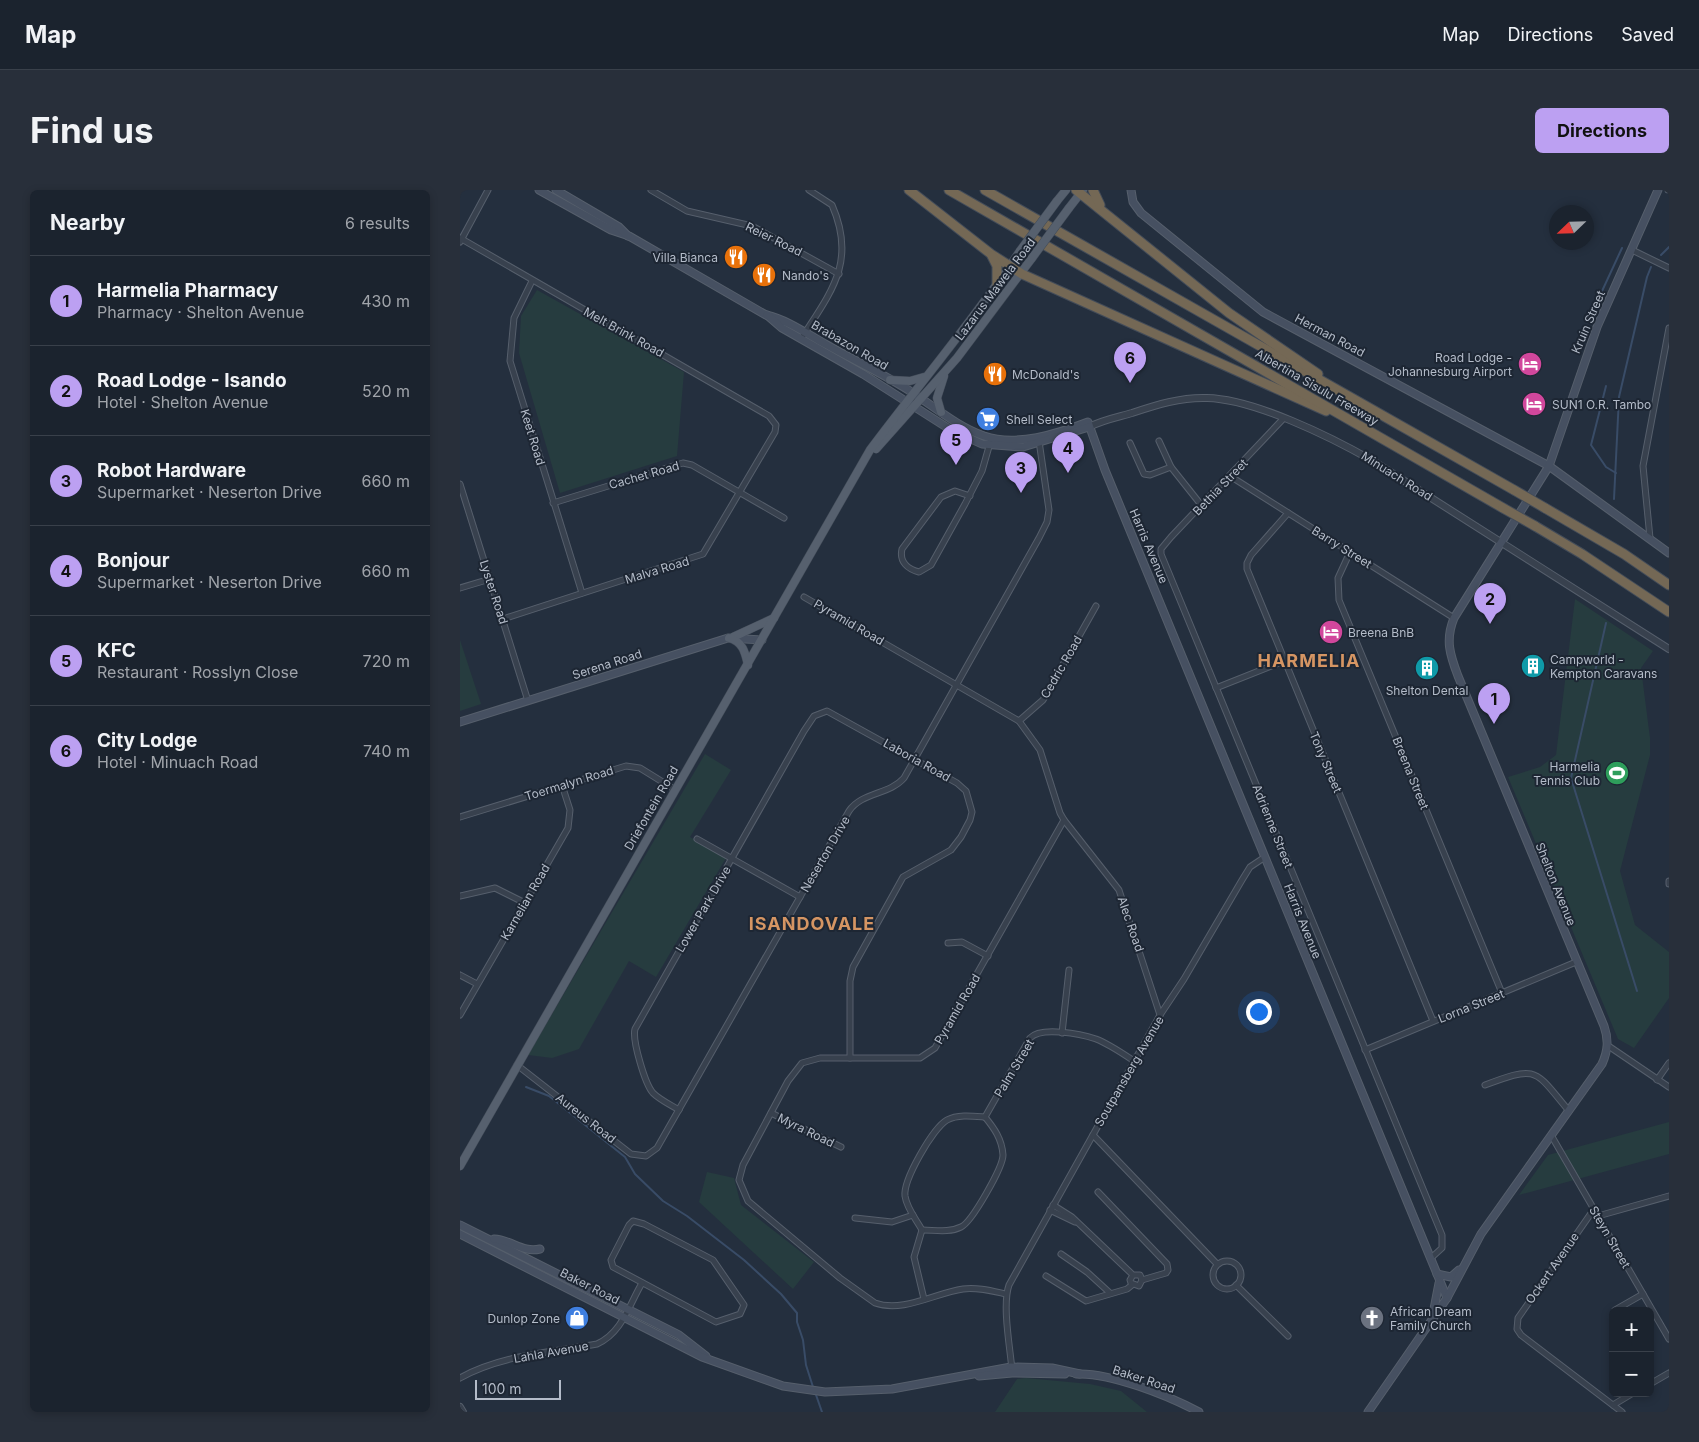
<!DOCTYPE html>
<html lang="en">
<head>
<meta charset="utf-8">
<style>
  :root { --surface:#1b232e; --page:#282f3a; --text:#f1f3f6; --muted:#a0a4aa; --line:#39404a; --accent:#bca0f2 }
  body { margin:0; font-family:Inter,sans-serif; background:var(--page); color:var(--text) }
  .controls { position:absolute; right:15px; bottom:15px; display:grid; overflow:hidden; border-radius:8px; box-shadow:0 2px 8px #0003 }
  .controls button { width:45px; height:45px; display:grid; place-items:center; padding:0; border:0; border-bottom:1px solid var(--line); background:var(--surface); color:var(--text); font:25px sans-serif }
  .compass { position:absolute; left:1089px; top:15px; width:45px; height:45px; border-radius:50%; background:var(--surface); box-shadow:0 2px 8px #0003; rotate:247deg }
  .scale { position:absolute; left:15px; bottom:12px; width:86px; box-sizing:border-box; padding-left:5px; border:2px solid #b4bcc9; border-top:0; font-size:14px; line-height:18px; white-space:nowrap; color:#b4bcc9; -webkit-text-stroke:4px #1d2633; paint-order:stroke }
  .you { position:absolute; left:798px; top:821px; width:18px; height:18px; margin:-12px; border:4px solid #fff; border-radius:50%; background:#1a73e8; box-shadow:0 0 0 8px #1a73e833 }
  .badge { display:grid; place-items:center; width:32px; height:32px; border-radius:50%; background:var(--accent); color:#111; font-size:16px; font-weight:700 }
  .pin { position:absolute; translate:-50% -41px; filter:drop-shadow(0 1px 2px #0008) }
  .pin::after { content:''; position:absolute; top:26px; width:18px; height:15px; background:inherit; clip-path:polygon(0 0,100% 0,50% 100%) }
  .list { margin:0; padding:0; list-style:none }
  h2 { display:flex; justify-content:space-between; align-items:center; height:65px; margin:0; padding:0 20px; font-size:21px }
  h2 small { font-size:16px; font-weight:400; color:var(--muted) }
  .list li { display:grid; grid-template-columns:32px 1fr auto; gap:15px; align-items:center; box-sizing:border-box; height:90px; padding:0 20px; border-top:1px solid var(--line) }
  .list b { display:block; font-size:19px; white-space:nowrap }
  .list p { margin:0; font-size:16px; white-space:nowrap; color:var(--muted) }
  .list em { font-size:16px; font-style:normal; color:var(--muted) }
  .map { position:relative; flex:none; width:1209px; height:1222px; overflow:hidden; border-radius:8px }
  header { display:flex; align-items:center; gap:30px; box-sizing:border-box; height:70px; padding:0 25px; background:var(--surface); border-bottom:1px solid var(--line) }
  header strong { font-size:24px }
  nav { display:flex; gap:28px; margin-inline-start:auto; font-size:18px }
  .intro { display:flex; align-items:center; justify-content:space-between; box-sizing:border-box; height:120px; padding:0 30px }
  h1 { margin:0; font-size:35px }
  .button { padding:12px 22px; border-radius:8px; background:var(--accent); color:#111; font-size:18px; font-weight:700 }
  main { display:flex; gap:30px; padding:0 30px }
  aside { flex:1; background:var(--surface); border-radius:8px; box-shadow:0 2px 8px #0003 }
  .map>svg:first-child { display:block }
</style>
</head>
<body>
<header>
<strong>Map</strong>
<nav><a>Map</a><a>Directions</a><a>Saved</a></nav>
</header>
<div class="intro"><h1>Find us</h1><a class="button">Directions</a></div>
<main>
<aside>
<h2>Nearby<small>6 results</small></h2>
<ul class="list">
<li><span class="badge">1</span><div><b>Harmelia Pharmacy</b><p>Pharmacy · Shelton Avenue</p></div><em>430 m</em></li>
<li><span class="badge">2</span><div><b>Road Lodge - Isando</b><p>Hotel · Shelton Avenue</p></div><em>520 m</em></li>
<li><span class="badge">3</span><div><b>Robot Hardware</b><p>Supermarket · Neserton Drive</p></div><em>660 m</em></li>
<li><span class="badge">4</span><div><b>Bonjour</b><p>Supermarket · Neserton Drive</p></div><em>660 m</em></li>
<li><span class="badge">5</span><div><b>KFC</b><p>Restaurant · Rosslyn Close</p></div><em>720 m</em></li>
<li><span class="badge">6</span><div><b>City Lodge</b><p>Hotel · Minuach Road</p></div><em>740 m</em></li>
</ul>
</aside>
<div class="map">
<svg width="1209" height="1222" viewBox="0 0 1209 1222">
  <rect width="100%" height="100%" fill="#242f3e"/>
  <g fill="#263c3f">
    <polygon points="77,100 224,182 217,266 100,303 59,163 61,126"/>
    <polygon points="1115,409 1193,461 1181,478 1190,548 1190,565 1160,681 1175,735 1209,762 1209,808 1174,858 1158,849 1048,587 1080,577 1096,565"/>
    <polygon points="0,450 21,514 0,521"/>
    <polygon points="245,564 271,580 230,647 266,668 196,787 169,771 119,859 92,868 68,865"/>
    <polygon points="1209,932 1209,964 1059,1005 1088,965"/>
    <polygon points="247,982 274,988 281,1015 354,1072 333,1099 239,1012"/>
    <polygon points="566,1188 630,1194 661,1201 687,1222 535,1222 557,1189"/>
  </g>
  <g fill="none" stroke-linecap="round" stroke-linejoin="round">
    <g stroke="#394c67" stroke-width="2">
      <polyline points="1201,65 1209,57"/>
      <polyline points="1130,127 1162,58"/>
      <polyline points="1146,196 1131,255 1146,277 1156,283"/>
      <polyline points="1154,309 1159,207 1187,87 1191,77"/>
      <polyline points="1146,433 1111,588 1177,801"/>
      <polyline points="66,897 89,906 165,967 175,984 203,1011 227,1026 284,1070 321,1104 337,1123 337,1132 343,1150 346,1175 353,1197"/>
      <polyline points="355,1202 362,1222"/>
    </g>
    <g stroke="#565f6c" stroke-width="7">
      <g id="minor">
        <polyline points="191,0 227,21 292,36 379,84"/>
        <polyline points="1208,0 1209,0"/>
        <polyline points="0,48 309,226 316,235 315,242 243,364 43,429"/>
        <polyline points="0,52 28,0"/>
        <polyline points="1172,60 1209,78"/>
        <polyline points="72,91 54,128 50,171 122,403"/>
        <path d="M341 149C371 102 397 72 372 15L349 0"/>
        <polyline points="823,229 711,347 701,359 701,364 982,1045 982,1058 971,1068"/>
        <polyline points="699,251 711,277 742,316"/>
        <polyline points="670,253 684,284 690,285 711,277"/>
        <polyline points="770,286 994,428"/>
        <polyline points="0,294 68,511"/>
        <path d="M510 306 495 301 481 307 442 359C439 372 448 379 459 382L471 375 505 314 522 281 530 253"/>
        <polyline points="93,313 223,273 232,275 324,328"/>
        <polyline points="828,323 791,365 787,373 787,379 973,831"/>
        <polyline points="1190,348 1183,276 1209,138"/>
        <polyline points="890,362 878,388 879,410 1042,803"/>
        <polyline points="0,398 30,389"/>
        <path d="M344 407 559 531 580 560 600 623 604 630 475 858 460 868H360L342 873 328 891 283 975 279 990 288 1011 380 1088 415 1113C443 1123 475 1103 503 1099 517 1097 532 1101 546 1104"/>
        <polyline points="756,498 824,471"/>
        <polyline points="559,531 583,510 636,416"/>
        <polyline points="0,627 166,576 180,578 214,599"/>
        <polyline points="604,630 659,700 700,825"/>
        <polyline points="237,649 340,707"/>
        <polyline points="1209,691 1209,694"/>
        <polyline points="0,706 35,698 65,713"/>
        <polyline points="488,753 502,752 528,766"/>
        <polyline points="0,785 17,794"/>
        <polyline points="0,825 108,638 110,620 102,595"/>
        <polyline points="602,843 609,780"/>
        <polyline points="1147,855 1209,897"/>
        <polyline points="905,860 1116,772"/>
        <path d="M57 875 171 964 186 966 197 958 389 621C402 602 429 605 444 588L579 348 587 332 589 320 579 251"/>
        <polyline points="1197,890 1209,873"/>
        <path d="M1025 895C1078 875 1074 879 1109 921"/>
        <path d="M219 920C211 915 200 910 193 903 185 894 172 850 175 839L344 541 354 526 367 521 497 593 506 601 512 622 510 630 501 647 491 660 443 687 393 777 390 791V868"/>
        <polyline points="311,923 381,957"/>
        <path d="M525 927 570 848C581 836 621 844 636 849 649 854 662 863 674 871"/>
        <polyline points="633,945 757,1074"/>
        <polyline points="1091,945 1209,1149"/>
        <polyline points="638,1002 707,1074 708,1080 706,1083 682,1090"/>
        <polyline points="593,1015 612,1027 673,1085 680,1085 682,1090 679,1096 671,1093 670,1090 673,1085"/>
        <polyline points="1134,1019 1058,1128 1057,1139 1061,1145 1162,1222"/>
        <polyline points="590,1020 615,1032"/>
        <polyline points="1138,1026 1209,1006"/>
        <polyline points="395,1028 432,1032 453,1025"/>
        <polygon points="173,1031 184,1034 253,1070 284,1115 280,1124 256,1132 153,1077 151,1070 169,1035"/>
        <path d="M462 1040C475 1040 489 1043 501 1037 512 1032 543 977 543 965 542 949 534 938 525 927"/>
        <path d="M462 1040C456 1029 447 1019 445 1006 443 990 473 938 487 930 498 924 513 926 525 927"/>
        <polyline points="462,1040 454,1067 464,1109"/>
        <polyline points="601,1064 627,1082 650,1103"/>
        <circle cx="767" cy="1085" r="14"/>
        <polyline points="586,1086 626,1111 667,1099 672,1095"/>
        <polyline points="776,1095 828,1146"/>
        <polyline points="1155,1120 1183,1104"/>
        <path d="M552 1180C550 1157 542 1115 549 1095L700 825 724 789 782 690 790 677 805 667"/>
        <path d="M0 1188C41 1165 92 1162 137 1154 162 1143 169 1115 182 1093"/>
        <polyline points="1190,1194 1209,1183"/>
        <polyline points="1153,1215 1173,1203"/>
      </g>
    </g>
    <g stroke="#565f6c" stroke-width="8">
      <g id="tertiary">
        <path d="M629 237C642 230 658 227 672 223 696 215 721 207 747 208 794 209 871 247 913 271L1209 459"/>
        <polyline points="0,1217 3,1222"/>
      </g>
    </g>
    <g stroke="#565f6c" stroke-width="9">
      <g id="secondary">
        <path d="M79 0 151 40 169 46 306 125C328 130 347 144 367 155 395 171 426 185 453 203 476 218 498 237 524 246 557 257 597 244 628 232L645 280 987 1108"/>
        <polyline points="96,0 159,37 168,46"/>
        <polyline points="671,0 673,12 681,23 803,122 1089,276 1209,363"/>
        <polyline points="307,125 322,138 403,184 491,240 522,254 563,257 629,237"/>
        <polyline points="0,532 268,448 302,450"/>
        <polyline points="0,1035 219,1145 246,1166"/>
        <polyline points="0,1044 242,1167 323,1196 365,1202 432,1199 551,1177 592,1178 620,1184"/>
        <path d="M34 1049C52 1050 62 1063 80 1059"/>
        <polyline points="977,1084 991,1087 999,1080"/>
        <polyline points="973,1124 979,1093"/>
        <path d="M616 1184C650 1182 709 1206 739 1222"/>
        <polyline points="519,1186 552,1183 605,1184"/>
        <path d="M908 1222 987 1108 1021 1044 1142 874C1148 861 1149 850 1144 836L998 486C990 465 985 450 994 428L1089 276 1137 137 1198 0"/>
      </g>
    </g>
    <g stroke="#414a57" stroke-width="9">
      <g id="primary">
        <polyline points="597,11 606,0"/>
        <polyline points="609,18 623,0"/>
        <polyline points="430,190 450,191 464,187"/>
        <polyline points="481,222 477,208 484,186"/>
        <polyline points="416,259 497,168 572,68"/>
        <polyline points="273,447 314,428"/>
        <path d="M269 448C283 452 285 462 288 475"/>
        <path d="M0 976 410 260C460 193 514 130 560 61"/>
      </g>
    </g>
    <g stroke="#434c59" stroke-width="11">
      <g id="motorway">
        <polyline points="449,0 531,64 562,84 866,221"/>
        <polyline points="489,0 1043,318"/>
        <polyline points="525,0 1054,300"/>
        <polyline points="616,0 769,123 858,184"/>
        <polyline points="633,0 640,15"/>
        <polyline points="532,66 537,76 537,97"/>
        <polyline points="1085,318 1164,364 1209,395"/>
        <polyline points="1075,336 1122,364 1209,422"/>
      </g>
    </g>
    <use href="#minor" stroke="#38414e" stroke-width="5"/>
    <use href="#tertiary" stroke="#38414e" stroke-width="6"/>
    <use href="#secondary" stroke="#465061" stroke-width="7"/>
    <use href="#primary" stroke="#56606e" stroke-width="8"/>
    <use href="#motorway" stroke="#746855" stroke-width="9"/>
    <g stroke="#414a57" stroke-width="9" stroke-linecap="butt">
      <g id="primary-bridge">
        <polyline points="560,61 597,11"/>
        <polyline points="572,68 609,18"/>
      </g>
    </g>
    <g stroke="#434c59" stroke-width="11" stroke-linecap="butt">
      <g id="motorway-bridge">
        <polyline points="1054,300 1085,318"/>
        <polyline points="1043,318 1075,336"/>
      </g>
    </g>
    <use href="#primary-bridge" stroke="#56606e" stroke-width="8"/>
    <use href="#motorway-bridge" stroke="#746855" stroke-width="9"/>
  </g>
  <defs>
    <g id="restaurant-disc" transform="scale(1.25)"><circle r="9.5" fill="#e8710a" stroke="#1d2633"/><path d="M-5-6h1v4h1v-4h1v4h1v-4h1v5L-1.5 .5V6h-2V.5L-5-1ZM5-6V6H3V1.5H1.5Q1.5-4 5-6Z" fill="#fff"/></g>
    <g id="hotel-disc" transform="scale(1.25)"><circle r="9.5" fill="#d1479c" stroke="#1d2633"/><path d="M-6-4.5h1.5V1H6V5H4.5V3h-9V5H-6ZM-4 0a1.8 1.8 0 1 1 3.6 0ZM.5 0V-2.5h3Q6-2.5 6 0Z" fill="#fff"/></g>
    <g id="supermarket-disc" transform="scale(1.25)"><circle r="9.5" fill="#3f7fe0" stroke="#1d2633"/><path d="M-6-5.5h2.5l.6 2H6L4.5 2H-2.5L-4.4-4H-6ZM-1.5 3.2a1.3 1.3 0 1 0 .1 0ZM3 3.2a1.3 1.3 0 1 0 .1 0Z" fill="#fff"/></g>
    <g id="building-disc" transform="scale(1.25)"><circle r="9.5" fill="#0f9aa8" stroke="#1d2633"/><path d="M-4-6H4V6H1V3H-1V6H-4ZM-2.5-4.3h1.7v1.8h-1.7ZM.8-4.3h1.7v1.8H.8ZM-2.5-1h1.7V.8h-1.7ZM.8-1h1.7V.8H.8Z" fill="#fff"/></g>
    <g id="stadium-disc" transform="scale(1.25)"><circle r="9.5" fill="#2e9e5b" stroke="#1d2633"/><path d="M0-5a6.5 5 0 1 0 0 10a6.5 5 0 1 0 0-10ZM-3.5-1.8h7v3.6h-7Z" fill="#fff"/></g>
    <g id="shop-disc" transform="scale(1.25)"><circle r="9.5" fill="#3f7fe0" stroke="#1d2633"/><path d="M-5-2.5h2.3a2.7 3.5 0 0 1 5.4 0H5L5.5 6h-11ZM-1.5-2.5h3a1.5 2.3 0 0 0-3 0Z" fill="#fff"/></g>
    <g id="church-disc" transform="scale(1.25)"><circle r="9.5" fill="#6b7280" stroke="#1d2633"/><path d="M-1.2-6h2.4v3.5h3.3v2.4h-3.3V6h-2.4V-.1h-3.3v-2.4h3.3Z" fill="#fff"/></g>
  </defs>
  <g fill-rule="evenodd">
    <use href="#restaurant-disc" x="276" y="67"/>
    <use href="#restaurant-disc" x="304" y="85"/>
    <use href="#hotel-disc" x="1070" y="174"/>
    <use href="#restaurant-disc" x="535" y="184"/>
    <use href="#hotel-disc" x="1074" y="214"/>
    <use href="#supermarket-disc" x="528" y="229"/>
    <use href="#hotel-disc" x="871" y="442"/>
    <use href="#building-disc" x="1073" y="476"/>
    <use href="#building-disc" x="967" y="478"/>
    <use href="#stadium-disc" x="1157" y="583"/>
    <use href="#shop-disc" x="117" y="1128"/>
    <use href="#church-disc" x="912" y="1128"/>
  </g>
  <g text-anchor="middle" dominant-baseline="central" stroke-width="4" stroke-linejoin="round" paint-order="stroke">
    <g font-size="12" fill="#b4bcc9" stroke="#1d2633">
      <text transform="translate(314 49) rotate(26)">Reier Road</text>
      <text transform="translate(535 99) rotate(-53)">Lazarus Mawela Road</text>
      <text transform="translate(1128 132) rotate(-67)">Kruin Street</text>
      <text transform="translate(164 142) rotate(29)">Melt Brink Road</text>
      <text transform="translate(870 145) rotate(28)">Herman Road</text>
      <text transform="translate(390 155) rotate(30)">Brabazon Road</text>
      <text transform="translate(857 197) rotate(30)">Albertina Sisulu Freeway</text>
      <text transform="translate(73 247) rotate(73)">Keet Road</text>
      <text transform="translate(184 285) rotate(-16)">Cachet Road</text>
      <text transform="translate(937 286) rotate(32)">Minuach Road</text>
      <text transform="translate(760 297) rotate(-46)">Bethia Street</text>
      <text transform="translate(689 356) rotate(67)">Harris Avenue</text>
      <text transform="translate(882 357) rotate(32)">Barry Street</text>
      <text transform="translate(197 380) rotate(-17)">Malva Road</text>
      <text transform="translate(34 402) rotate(72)">Lyster Road</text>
      <text transform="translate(389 432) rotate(30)">Pyramid Road</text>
      <text transform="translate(147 474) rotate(-18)">Serena Road</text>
      <text transform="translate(601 477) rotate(-60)">Cedric Road</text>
      <text transform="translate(457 570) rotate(29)">Laboria Road</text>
      <text transform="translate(866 572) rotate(67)">Tony Street</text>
      <text transform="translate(951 583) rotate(68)">Breena Street</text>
      <text transform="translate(109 593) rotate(-17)">Toermalyn Road</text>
      <text transform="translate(191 618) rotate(-60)">Driefontein Road</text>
      <text transform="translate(813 636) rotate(68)">Adrienne Street</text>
      <text transform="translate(365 664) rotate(-60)">Neserton Drive</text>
      <text transform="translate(1096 694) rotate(68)">Shelton Avenue</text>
      <text transform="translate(65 712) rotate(-60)">Karnelian Road</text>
      <text transform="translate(243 719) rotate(-60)">Lower Park Drive</text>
      <text transform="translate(843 731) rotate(68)">Harris Avenue</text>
      <text transform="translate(671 734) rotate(71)">Alec Road</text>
      <text transform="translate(1011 816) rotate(-22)">Lorna Street</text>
      <text transform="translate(497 819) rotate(-60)">Pyramid Road</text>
      <text transform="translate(554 878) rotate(-59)">Palm Street</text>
      <text transform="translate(669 881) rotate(-60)">Soutpansberg Avenue</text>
      <text transform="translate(126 928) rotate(38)">Aureus Road</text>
      <text transform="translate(346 940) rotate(26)">Myra Road</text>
      <text transform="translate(1150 1047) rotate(60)">Steyn Street</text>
      <text transform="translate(1092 1078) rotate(-55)">Ockert Avenue</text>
      <text transform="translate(130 1096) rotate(27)">Baker Road</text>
      <text transform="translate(91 1162) rotate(-10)">Lahla Avenue</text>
      <text transform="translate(684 1189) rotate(18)">Baker Road</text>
    </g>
    <g font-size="12" fill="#b4bcc9" stroke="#1d2633" text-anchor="start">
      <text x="258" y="67" text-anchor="end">Villa Bianca</text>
      <text x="322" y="85">Nando's</text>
      <text x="1052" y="167" text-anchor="end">Road Lodge -<tspan x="1052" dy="14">Johannesburg Airport</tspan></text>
      <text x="552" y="184">McDonald's</text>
      <text x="1092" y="214">SUN1 O.R. Tambo</text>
      <text x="546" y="229">Shell Select</text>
      <text x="888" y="442">Breena BnB</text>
      <text x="1090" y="469">Campworld -<tspan x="1090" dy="14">Kempton Caravans</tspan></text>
      <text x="967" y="500" text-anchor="middle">Shelton Dental</text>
      <text x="1140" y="576" text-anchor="end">Harmelia<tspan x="1140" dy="14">Tennis Club</tspan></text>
      <text x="930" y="1121">African Dream<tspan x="930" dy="14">Family Church</tspan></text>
      <text x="100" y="1128" text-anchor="end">Dunlop Zone</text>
    </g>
    <g font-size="18" font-weight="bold" letter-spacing="1" fill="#d59563" stroke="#1d2633">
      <text x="849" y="470">HARMELIA</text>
      <text x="352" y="733">ISANDOVALE</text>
    </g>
  </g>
</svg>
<div class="controls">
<button>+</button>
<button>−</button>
</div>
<svg class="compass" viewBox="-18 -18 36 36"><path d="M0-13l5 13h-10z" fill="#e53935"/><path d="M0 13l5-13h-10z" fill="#a0a4aa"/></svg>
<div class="scale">100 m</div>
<div class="you"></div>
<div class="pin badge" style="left:1034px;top:534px">1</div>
<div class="pin badge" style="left:1030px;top:434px">2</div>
<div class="pin badge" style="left:561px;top:303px">3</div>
<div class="pin badge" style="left:608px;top:283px">4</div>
<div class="pin badge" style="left:496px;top:275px">5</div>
<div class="pin badge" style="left:670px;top:193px">6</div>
</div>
</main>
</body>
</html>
